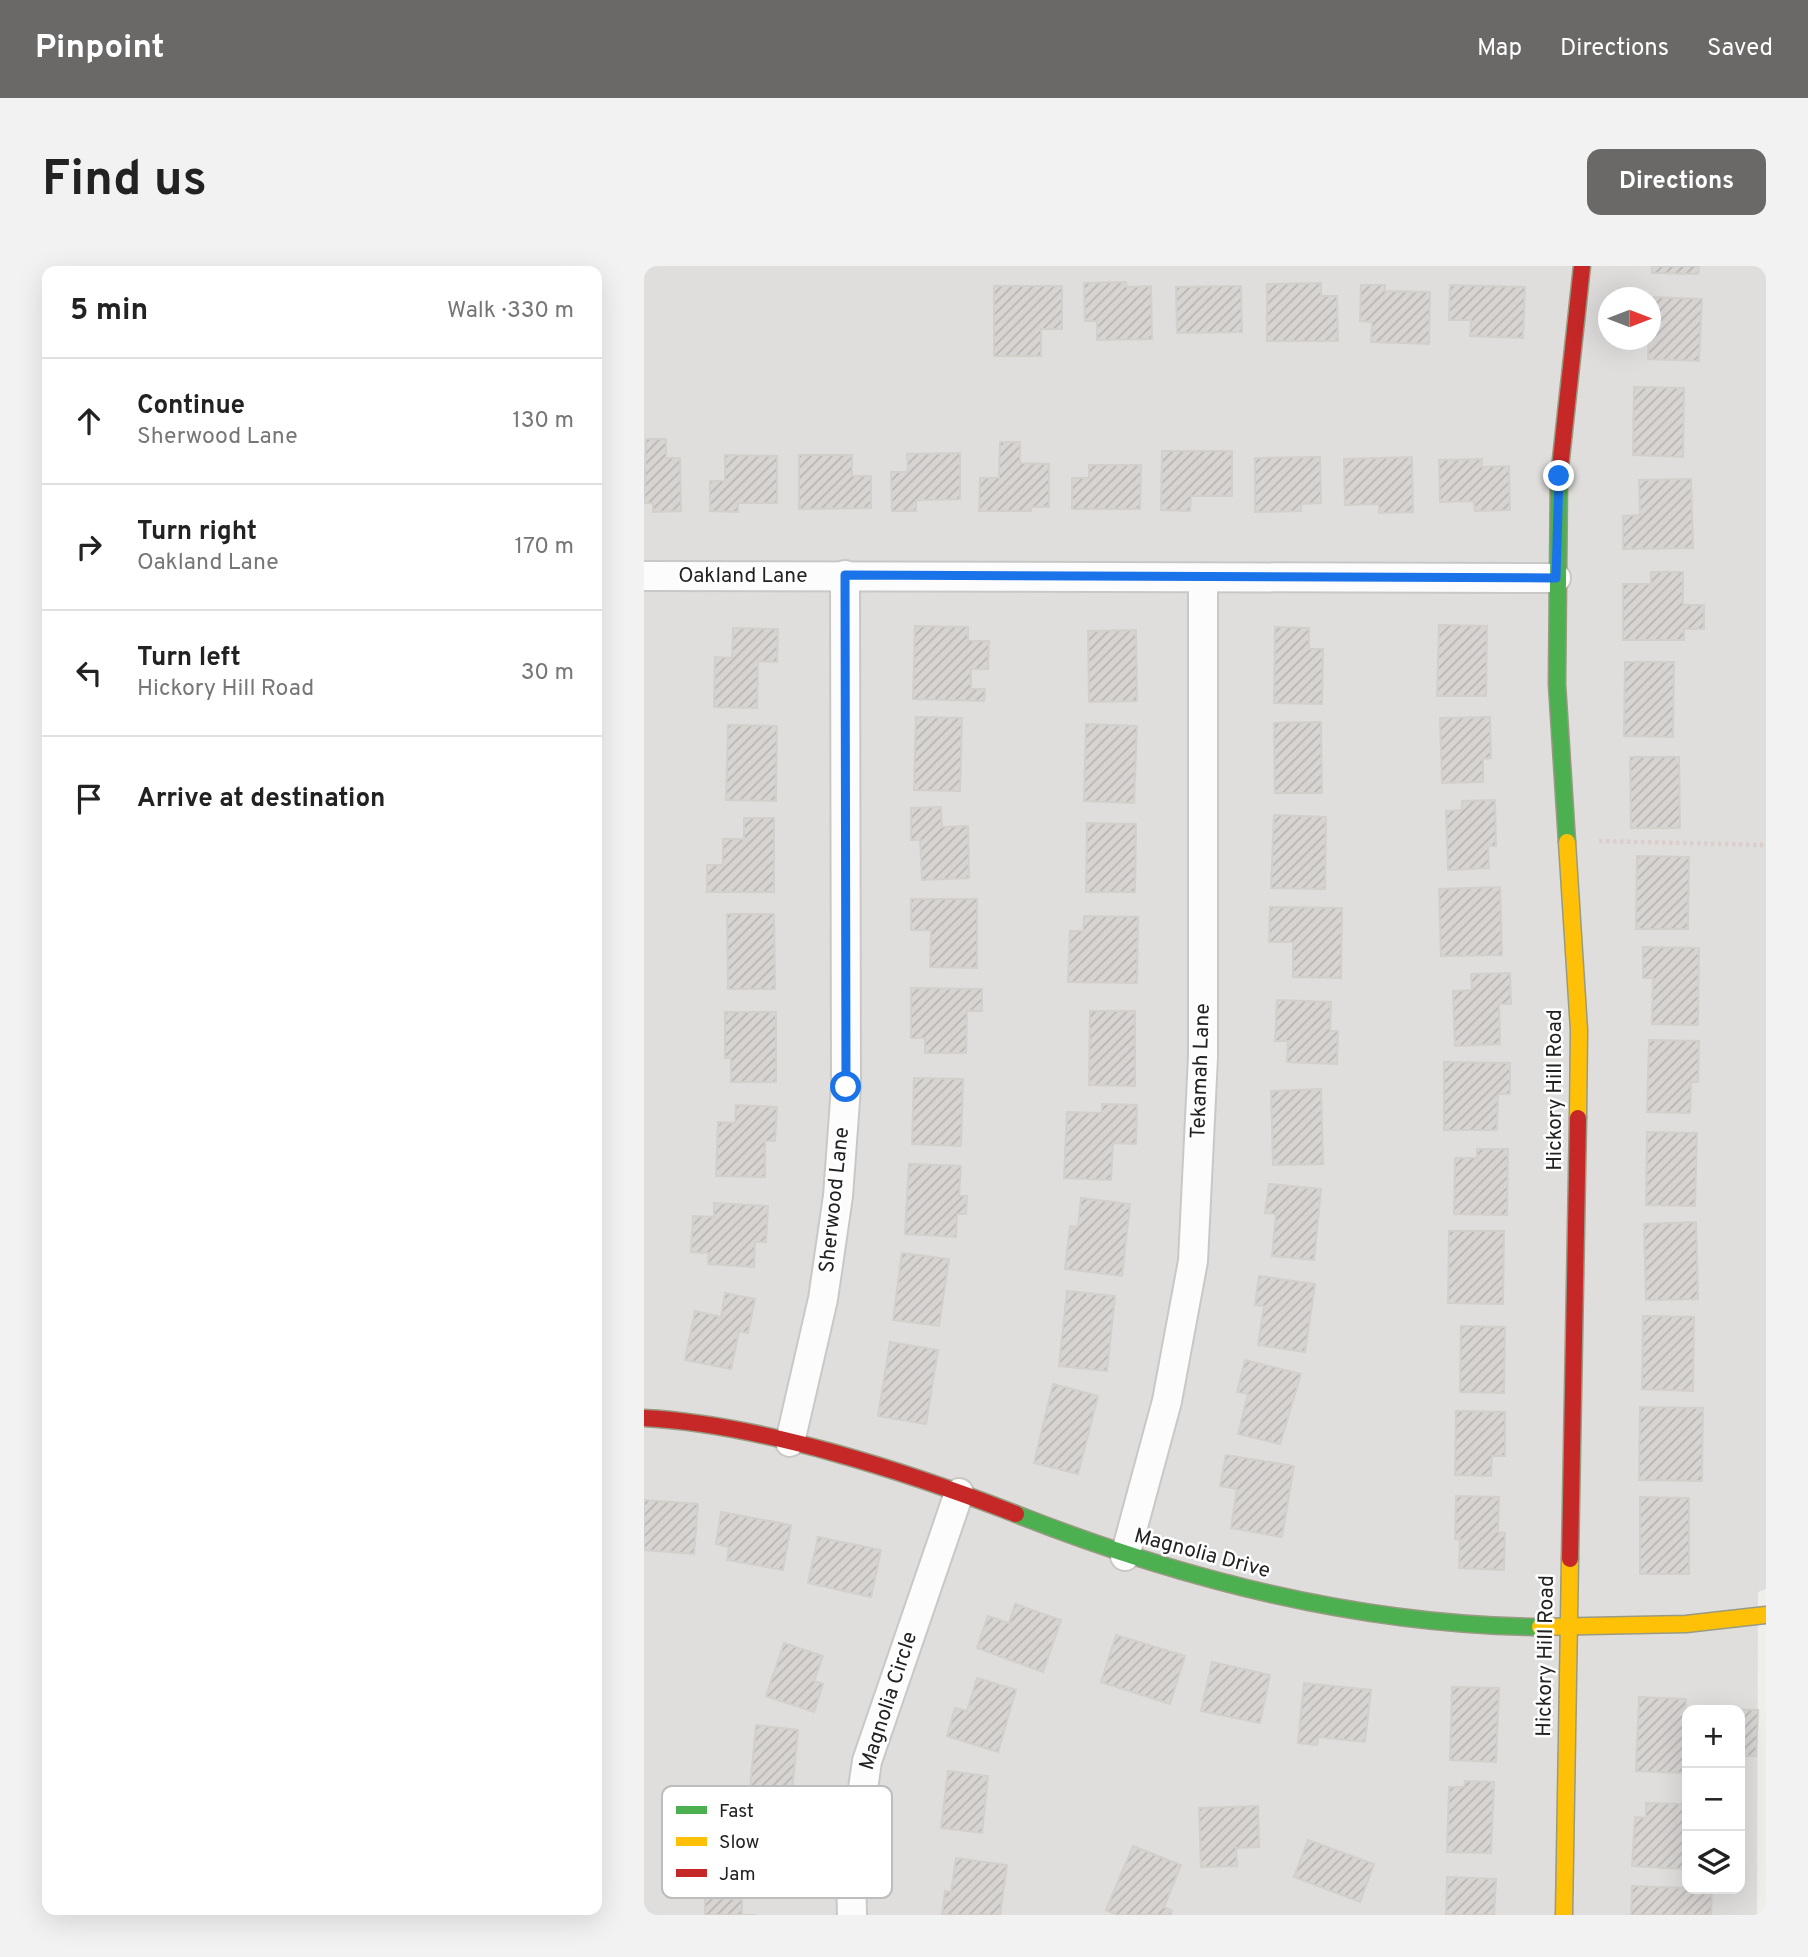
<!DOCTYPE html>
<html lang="en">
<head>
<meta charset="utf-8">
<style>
  :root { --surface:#fff; --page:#f2f2f2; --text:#222; --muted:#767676; --line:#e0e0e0; --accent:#6a6968 }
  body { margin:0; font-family:Overpass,sans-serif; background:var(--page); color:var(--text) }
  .controls { position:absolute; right:21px; bottom:21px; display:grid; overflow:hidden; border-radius:14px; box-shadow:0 7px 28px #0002 }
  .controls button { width:63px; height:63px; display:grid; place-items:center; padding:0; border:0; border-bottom:2px solid var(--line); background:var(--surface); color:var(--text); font:35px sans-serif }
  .compass { position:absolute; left:954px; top:21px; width:63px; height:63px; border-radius:50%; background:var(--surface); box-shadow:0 7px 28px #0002; rotate:90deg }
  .stop { position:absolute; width:21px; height:21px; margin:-16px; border:5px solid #1a73e8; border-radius:50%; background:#fff }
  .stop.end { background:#1a73e8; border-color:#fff; box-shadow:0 2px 7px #0008 }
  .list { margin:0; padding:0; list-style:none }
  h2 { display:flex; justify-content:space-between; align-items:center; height:91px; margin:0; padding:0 28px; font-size:30px }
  h2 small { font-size:23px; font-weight:400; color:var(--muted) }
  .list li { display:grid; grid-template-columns:46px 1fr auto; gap:21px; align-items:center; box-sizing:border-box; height:126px; padding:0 28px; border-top:2px solid var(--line) }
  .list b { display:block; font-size:26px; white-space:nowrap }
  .list p { margin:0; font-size:23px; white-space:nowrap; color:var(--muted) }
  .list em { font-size:23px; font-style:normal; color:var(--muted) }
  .icon { flex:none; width:38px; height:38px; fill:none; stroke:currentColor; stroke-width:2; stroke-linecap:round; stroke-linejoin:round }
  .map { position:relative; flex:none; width:1122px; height:1649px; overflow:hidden; border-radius:14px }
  header { display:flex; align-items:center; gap:42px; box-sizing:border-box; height:98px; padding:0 35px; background:var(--accent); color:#fff }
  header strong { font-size:33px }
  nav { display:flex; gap:38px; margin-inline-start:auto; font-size:24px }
  .intro { display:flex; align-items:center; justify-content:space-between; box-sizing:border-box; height:168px; padding:0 42px }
  h1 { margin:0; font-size:49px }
  .button { padding:18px 32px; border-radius:14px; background:var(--accent); color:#fff; font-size:24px; font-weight:700 }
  main { display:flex; gap:42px; padding:0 42px }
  aside { flex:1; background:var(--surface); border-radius:14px; box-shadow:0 7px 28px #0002 }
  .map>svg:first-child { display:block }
</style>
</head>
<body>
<header>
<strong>Pinpoint</strong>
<nav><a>Map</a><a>Directions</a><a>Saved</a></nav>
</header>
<div class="intro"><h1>Find us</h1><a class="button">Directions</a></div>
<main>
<aside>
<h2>5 min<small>Walk · 330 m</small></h2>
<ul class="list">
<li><svg class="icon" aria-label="ahead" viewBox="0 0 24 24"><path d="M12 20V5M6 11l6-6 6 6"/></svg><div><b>Continue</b><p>Sherwood Lane</p></div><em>130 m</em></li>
<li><svg class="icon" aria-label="right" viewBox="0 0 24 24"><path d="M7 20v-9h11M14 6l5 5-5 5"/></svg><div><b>Turn right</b><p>Oakland Lane</p></div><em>170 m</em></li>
<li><svg class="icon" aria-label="left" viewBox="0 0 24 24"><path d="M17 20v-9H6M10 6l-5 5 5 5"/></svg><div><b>Turn left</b><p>Hickory Hill Road</p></div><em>30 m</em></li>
<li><svg class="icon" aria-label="arrive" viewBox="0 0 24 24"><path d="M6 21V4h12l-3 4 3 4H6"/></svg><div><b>Arrive at destination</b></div></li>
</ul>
</aside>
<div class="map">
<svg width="1122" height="1649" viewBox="0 0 1122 1649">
  <defs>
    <pattern id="building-hatch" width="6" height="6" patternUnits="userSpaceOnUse" patternTransform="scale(1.75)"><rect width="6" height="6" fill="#d7d4d2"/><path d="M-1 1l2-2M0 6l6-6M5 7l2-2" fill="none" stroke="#b8b6b4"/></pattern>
  </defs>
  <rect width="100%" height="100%" fill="#f0eeeb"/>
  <path fill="#dfdedc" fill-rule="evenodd" d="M0 0H1122V1323L1114 1326 1113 1649H0ZM964 32H1006V74H964ZM1043 1444H1096V1623H1043Z"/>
  <g fill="url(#building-hatch)" stroke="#d3d0cc" stroke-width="2">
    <polygon points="1008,0 1055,0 1054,8 1008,7"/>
    <polygon points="482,16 483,21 507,20 508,73 453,74 453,55 441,55 440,17"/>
    <polygon points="677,17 677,30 693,30 694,75 623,75 623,18"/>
    <polygon points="717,19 741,19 741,25 786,26 785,78 727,76 728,56 716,55"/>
    <polygon points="806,19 881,21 879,72 826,70 827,54 805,54"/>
    <polygon points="350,20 418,20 418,63 397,63 397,90 350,90"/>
    <polygon points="597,20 598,66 533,67 532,21"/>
    <polygon points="1006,31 1058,33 1055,95 1004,93"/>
    <polygon points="990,121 1040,122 1039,191 989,189"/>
    <polygon points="2,173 22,173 22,192 36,192 37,245 9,246 9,237 0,237"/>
    <polygon points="356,176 376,176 376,197 405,198 405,241 387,241 387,245 335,245 336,212 355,212"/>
    <polygon points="518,185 588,185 588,230 547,230 546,245 517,244"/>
    <polygon points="316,187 316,233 272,234 272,245 248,245 247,206 264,206 263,188"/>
    <polygon points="81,189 133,190 133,237 94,237 94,246 66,245 66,215 81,215"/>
    <polygon points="155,189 208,189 208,210 227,210 227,242 155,243"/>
    <polygon points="676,191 677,237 657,238 657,245 611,246 611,192"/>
    <polygon points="768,191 769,246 735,247 735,238 701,239 700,193"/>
    <polygon points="838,193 838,201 865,200 866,244 831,245 830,235 796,236 795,194"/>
    <polygon points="445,199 497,199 496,243 428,243 428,212 445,212"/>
    <polygon points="1047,213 1049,282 979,283 979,250 996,249 995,214"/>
    <polygon points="1007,306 1039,306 1039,339 1060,339 1060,363 1040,363 1040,374 979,374 979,318 1007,318"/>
    <polygon points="795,359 843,360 842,430 793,430"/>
    <polygon points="271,360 324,361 324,375 345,375 344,403 327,403 327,423 341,423 340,435 269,433"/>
    <polygon points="631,361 665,362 665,383 679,383 678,438 630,437"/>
    <polygon points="89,362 134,363 133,396 114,395 113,442 70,441 71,391 88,392"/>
    <polygon points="492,364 493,435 445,436 444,365"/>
    <polygon points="981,396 1030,396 1029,471 980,470"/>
    <polygon points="272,451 318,452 316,525 270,524"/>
    <polygon points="846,451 847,492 839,493 839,516 798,517 796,452"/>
    <polygon points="677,456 678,527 631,527 630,457"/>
    <polygon points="442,458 493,460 490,537 440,535"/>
    <polygon points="84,459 133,460 132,535 82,534"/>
    <polygon points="986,491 1035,491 1036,562 987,562"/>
    <polygon points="851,534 852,580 844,580 845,602 804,604 802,545 818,544 818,535"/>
    <polygon points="297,541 298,561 324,560 325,612 278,614 276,574 267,574 267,542"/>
    <polygon points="630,549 682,551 681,623 627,622"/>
    <polygon points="100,552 130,552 130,626 63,626 63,599 79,599 79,573 100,573"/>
    <polygon points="443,557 492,558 491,626 442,626"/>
    <polygon points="993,590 1045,591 1044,663 992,663"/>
    <polygon points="856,621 858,689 797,690 795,623"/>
    <polygon points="267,633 333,633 333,702 286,701 287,664 267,664"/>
    <polygon points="626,641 698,642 697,712 649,711 649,676 625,676"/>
    <polygon points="83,648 130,648 131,723 84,723"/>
    <polygon points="440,650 494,651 493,717 424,716 426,665 439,665"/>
    <polygon points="999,681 1055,682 1054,759 1008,758 1009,712 999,712"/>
    <polygon points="866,707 867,738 855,738 856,778 811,780 809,725 828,724 827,708"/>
    <polygon points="267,722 338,723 338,745 323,745 322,787 281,787 281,772 267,772"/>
    <polygon points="633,734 687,736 686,765 694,765 693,798 643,796 644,775 631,775"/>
    <polygon points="446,745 491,745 491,820 445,819"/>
    <polygon points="81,746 132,746 132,816 87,816 87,792 81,792"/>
    <polygon points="1005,774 1055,775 1054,816 1047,816 1046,847 1003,846"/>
    <polygon points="800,796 866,797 866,828 854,828 853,864 800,864"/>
    <polygon points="270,812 319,813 317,880 268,878"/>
    <polygon points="677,823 679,898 629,899 627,825"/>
    <polygon points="458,838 493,839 492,878 469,877 467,914 420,912 423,846 458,847"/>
    <polygon points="92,839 133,841 131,875 121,875 121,911 72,910 74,856 91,857"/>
    <polygon points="1003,866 1053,867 1051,940 1002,939"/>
    <polygon points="833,883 864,883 863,949 810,948 811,892 833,892"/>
    <polygon points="265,898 317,900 315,930 323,930 322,948 313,948 312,971 261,968"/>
    <polygon points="625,918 677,923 670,994 628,990 632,948 621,947"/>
    <polygon points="437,932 486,938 478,1010 421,1003 426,960 434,961"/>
    <polygon points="70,937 124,940 122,976 111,976 110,1001 64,998 65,987 47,986 49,950 70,951"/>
    <polygon points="1052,956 1054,1033 1002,1034 1000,958"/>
    <polygon points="805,965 860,965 859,1038 804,1037"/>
    <polygon points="258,987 305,993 295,1060 249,1054"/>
    <polygon points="615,1010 671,1018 661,1086 614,1079 620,1040 611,1039"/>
    <polygon points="423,1025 471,1030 463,1105 415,1100"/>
    <polygon points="81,1027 111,1033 104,1067 95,1065 87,1103 41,1094 51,1045 77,1051"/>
    <polygon points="999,1050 1050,1051 1049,1125 998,1123"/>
    <polygon points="817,1060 861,1061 860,1127 816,1126"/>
    <polygon points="246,1076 294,1084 282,1158 234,1150"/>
    <polygon points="601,1094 657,1108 636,1178 594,1168 604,1128 593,1126"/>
    <polygon points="409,1118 454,1130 434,1208 390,1197"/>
    <polygon points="996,1141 1059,1142 1058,1215 995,1214"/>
    <polygon points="812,1145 861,1146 861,1190 848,1190 847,1210 811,1209"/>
    <polygon points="582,1189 650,1200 638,1271 587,1262 593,1223 576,1220"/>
    <polygon points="812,1230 855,1231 854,1266 861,1267 860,1304 815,1302 816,1273 811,1273"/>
    <polygon points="996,1231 1045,1232 1045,1308 996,1308"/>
    <polygon points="0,1234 54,1238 50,1288 0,1284"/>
    <polygon points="77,1246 147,1259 139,1304 83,1294 85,1281 72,1278"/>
    <polygon points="174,1271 237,1284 227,1331 164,1317"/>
    <polygon points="371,1338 417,1354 399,1406 333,1382 344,1350 365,1357"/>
    <polygon points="472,1369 541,1390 526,1438 457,1416"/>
    <polygon points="140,1377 179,1390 170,1415 179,1418 170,1446 122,1430"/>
    <polygon points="568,1396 626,1409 616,1457 557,1445"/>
    <polygon points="333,1412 372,1424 354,1486 303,1470 311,1442 323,1445"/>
    <polygon points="660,1417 727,1424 721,1476 674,1471 673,1479 654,1477"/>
    <polygon points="808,1421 855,1422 852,1496 806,1494"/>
    <polygon points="995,1431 1042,1433 1039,1507 992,1505"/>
    <polygon points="1076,1443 1114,1444 1112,1490 1096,1490 1096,1444"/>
    <polygon points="112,1459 154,1464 148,1526 106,1522"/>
    <polygon points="304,1505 344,1510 338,1567 297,1562"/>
    <polygon points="821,1515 850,1516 847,1587 803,1586 805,1521 820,1521"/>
    <polygon points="1002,1537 1043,1538 1041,1603 988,1600 991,1551 1002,1552"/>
    <polygon points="614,1540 615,1581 592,1582 593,1600 557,1601 555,1542"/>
    <polygon points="664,1574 730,1598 716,1636 650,1611"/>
    <polygon points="489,1580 537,1599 520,1641 528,1645 526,1649 473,1649 462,1644"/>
    <polygon points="312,1592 363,1599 356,1649 298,1649 301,1625 307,1626"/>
    <polygon points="803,1611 852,1613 850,1649 802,1649"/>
    <polygon points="988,1620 1068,1623 1067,1649 987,1649"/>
    <polygon points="61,1632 98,1633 98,1649 111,1649 61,1649"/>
  </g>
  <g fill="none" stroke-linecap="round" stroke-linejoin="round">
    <g stroke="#c9c8c7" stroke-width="32">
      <g id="street">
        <polyline points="0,310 912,312"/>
        <polyline points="146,1176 179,1033 194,930 202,821 201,309"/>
        <polyline points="481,1290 523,1135 549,995 559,791 559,312"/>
        <polyline points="208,1649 207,1606 223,1495 315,1227"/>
      </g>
    </g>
    <g stroke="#999a82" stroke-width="19">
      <g id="fast">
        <polyline points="915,211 913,418 923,576"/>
        <path d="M372 1248C539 1314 715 1359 896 1361"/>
      </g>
    </g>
    <g stroke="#999a82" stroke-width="19">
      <g id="slow">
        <polyline points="923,576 935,764 934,852"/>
        <polyline points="896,1361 1042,1358 1122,1349"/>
        <polyline points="920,1649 926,1293"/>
      </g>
    </g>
    <g stroke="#999a82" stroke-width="19">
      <g id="jam">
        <polyline points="915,211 938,0"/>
        <path d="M0 1152C116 1158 264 1206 372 1248"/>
        <polyline points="926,1293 934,852"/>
      </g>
    </g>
    <polyline stroke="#dccecd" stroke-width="4.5" stroke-dasharray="3.5 3.5" stroke-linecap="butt" points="955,575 1122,579"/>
    <use href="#street" stroke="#fdfcfc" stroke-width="28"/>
    <use href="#fast" stroke="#4caf50" stroke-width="16"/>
    <use href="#slow" stroke="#ffc107" stroke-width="16"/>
    <use href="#jam" stroke="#c62828" stroke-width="16"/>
  </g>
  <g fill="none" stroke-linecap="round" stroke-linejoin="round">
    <polyline stroke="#1a73e8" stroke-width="9" points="202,821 201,309 912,312 915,210"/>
  </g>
  <g text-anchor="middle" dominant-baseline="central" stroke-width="5" stroke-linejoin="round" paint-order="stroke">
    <g font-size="21" fill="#222" stroke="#fff">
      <text x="99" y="310">Oakland Lane</text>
      <text transform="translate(557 805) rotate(-88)">Tekamah Lane</text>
      <text transform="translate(911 824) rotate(-90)">Hickory Hill Road</text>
      <text transform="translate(191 934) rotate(-84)">Sherwood Lane</text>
      <text transform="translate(558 1288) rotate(15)">Magnolia Drive</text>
      <text transform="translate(902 1390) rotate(-89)">Hickory Hill Road</text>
      <text transform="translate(245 1435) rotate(-72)">Magnolia Circle</text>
    </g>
  </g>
  <rect x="18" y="1520" width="230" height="112" rx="10" fill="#fff" stroke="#bdbdbd" stroke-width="2"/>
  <rect x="32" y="1540" width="31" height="8" fill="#4caf50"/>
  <rect x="32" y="1571" width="31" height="9" fill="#ffc107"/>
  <rect x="32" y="1603" width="31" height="8" fill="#c62828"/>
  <g font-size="19" fill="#222">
    <text x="75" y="1551">Fast</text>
    <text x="75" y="1582">Slow</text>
    <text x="75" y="1614">Jam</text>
  </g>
</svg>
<div class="controls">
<button>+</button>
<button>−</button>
<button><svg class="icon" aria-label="layers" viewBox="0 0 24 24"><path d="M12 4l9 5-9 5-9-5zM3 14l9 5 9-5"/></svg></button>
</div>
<svg class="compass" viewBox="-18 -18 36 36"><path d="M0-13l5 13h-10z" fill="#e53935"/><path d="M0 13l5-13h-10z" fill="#767676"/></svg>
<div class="stop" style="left:202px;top:821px"></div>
<div class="stop end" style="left:915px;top:210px"></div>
</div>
</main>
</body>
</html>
